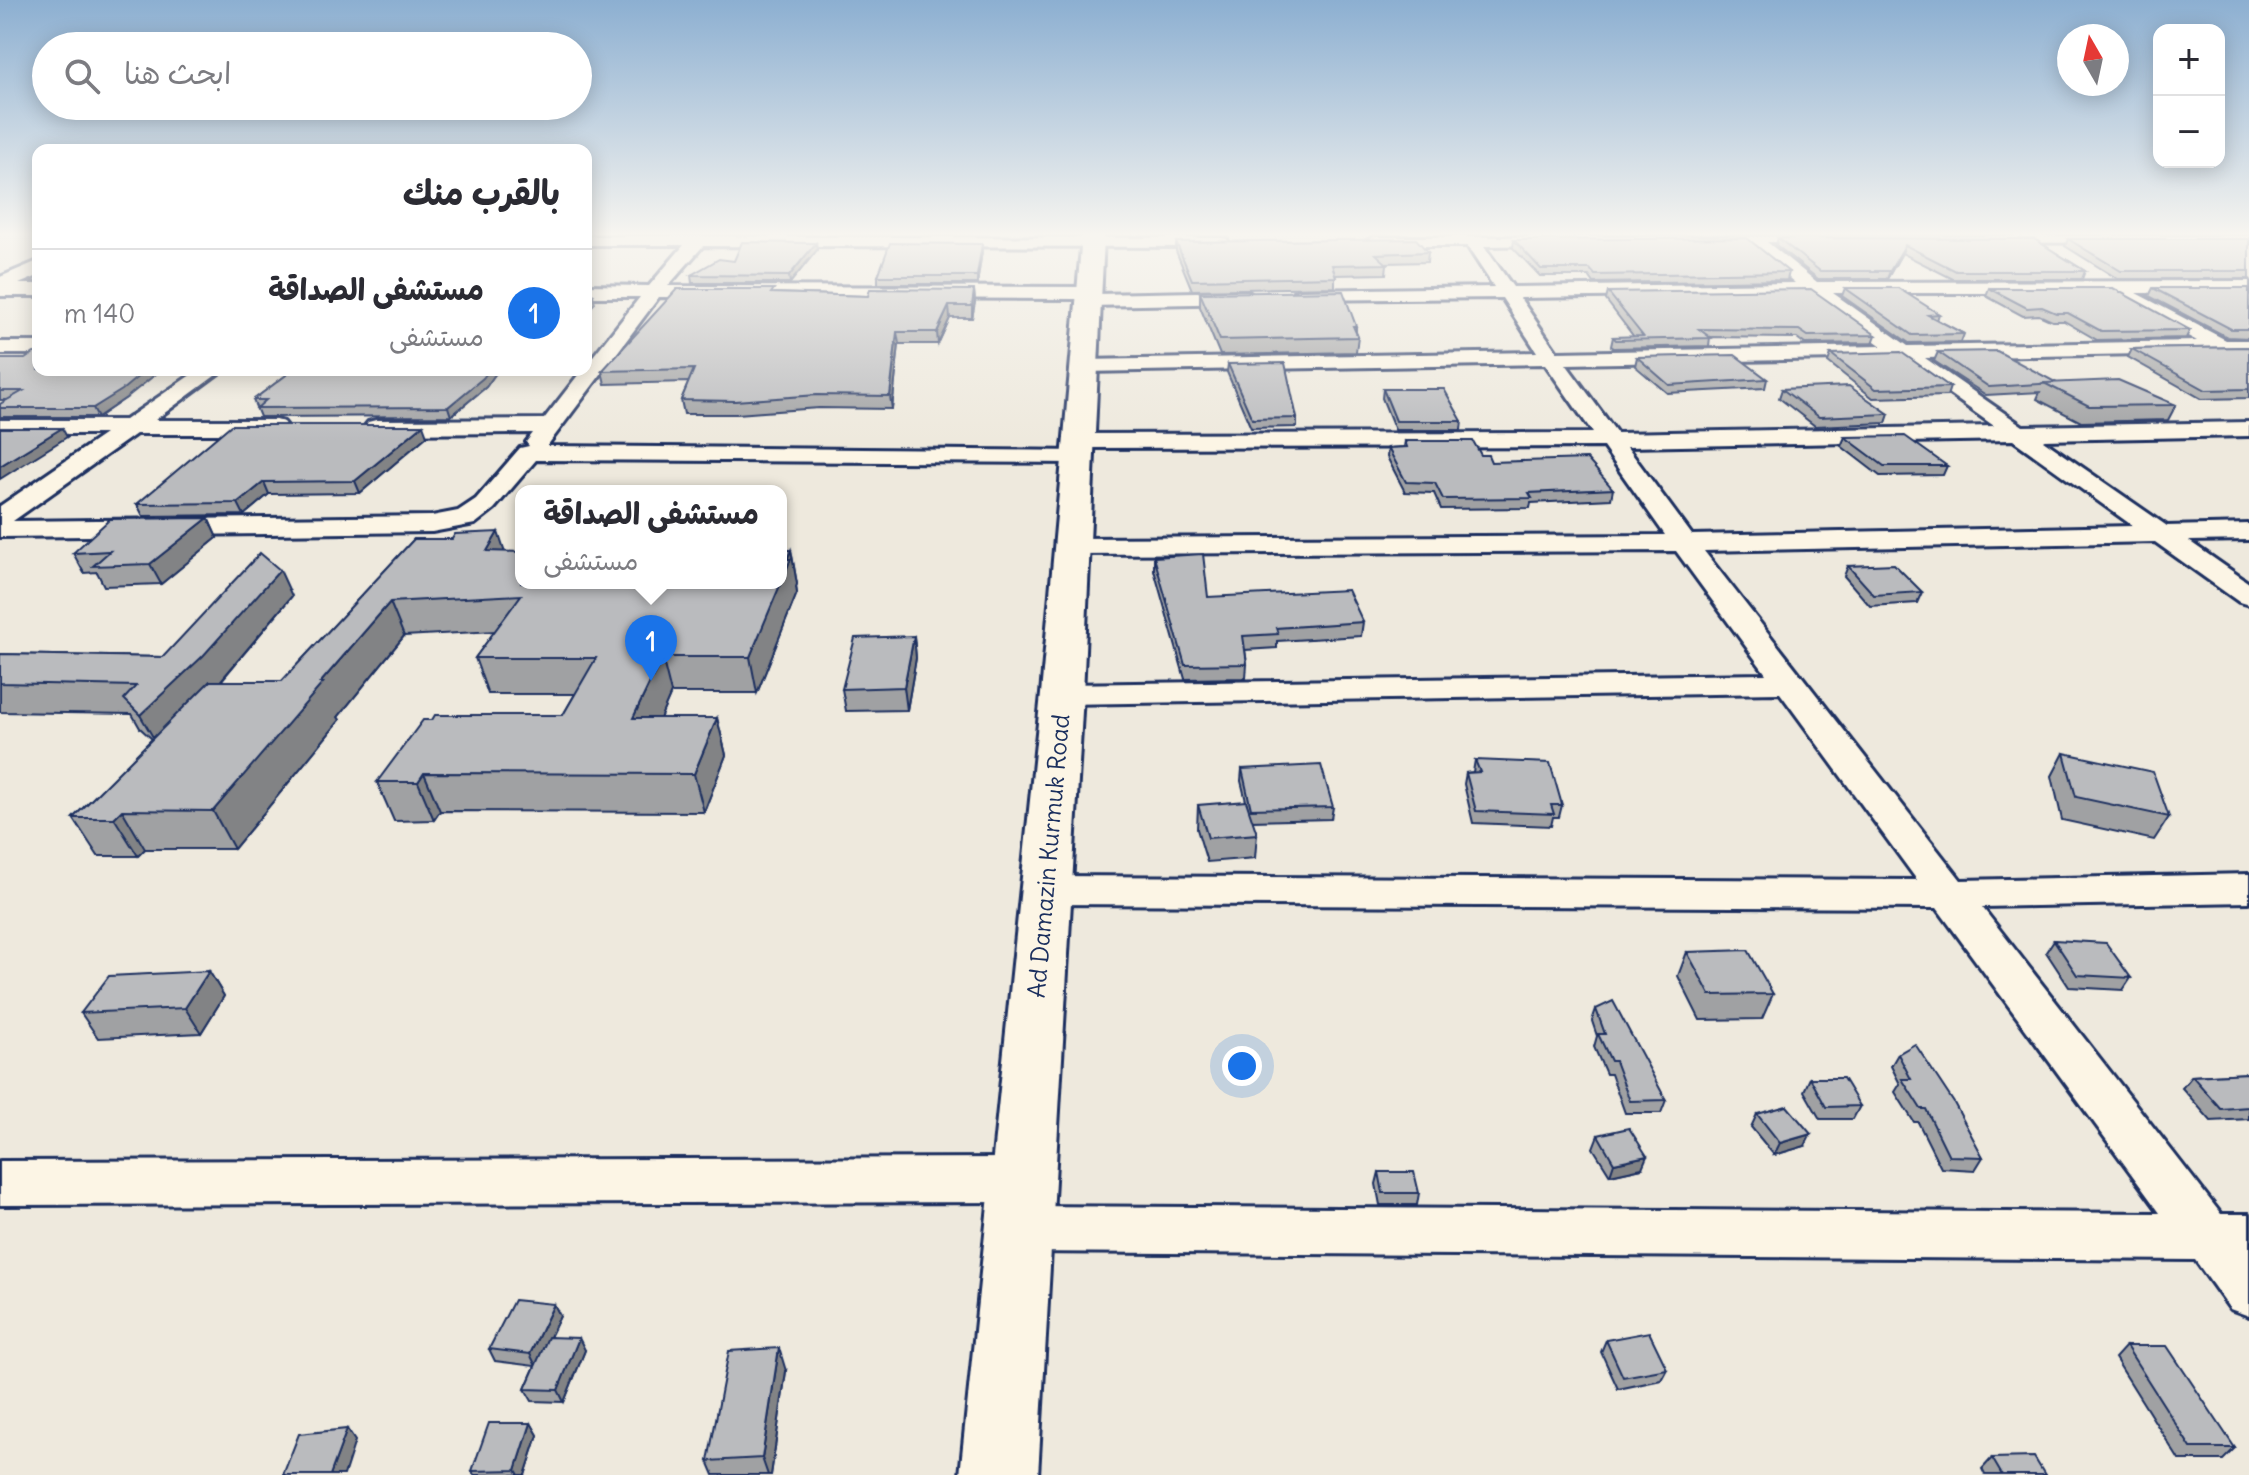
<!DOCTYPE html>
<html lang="ar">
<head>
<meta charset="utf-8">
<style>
  :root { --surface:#fff; --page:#f7f7f7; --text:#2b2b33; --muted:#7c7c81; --line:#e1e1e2; --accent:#1a73e8 }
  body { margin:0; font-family:Delius,"Playpen Sans Arabic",sans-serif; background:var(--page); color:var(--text); direction:rtl }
  .controls { position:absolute; right:24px; top:24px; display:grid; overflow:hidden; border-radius:16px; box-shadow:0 4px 20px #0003 }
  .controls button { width:72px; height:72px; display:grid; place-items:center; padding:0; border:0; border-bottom:2px solid var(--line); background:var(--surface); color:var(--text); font:40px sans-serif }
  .compass { position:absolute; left:2057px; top:24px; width:72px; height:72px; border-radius:50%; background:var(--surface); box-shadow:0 4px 20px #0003; rotate:351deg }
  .you { position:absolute; left:1242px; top:1066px; width:28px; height:28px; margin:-20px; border:6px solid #fff; border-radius:50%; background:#1a73e8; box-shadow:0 0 0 12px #1a73e833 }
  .badge { display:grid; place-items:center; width:52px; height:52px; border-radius:50%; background:var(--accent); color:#fff; font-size:26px; font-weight:700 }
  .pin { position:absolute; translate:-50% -66px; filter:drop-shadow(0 2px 4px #0008) }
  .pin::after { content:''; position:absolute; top:42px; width:28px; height:24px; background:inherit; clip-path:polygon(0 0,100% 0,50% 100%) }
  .popup { position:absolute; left:515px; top:485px; width:272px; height:104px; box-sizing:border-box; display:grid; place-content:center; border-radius:16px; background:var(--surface); filter:drop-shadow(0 2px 6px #0005); font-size:26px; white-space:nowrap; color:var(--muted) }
  .popup b { font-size:30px; color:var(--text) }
  .popup::after { content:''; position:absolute; left:50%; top:100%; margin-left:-16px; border:16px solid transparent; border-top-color:var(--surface) }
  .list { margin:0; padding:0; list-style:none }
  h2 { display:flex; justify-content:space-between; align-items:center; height:104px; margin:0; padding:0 32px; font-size:34px }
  h2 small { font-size:26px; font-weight:400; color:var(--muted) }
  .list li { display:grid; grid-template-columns:52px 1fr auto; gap:24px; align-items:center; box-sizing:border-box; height:128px; padding:0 32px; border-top:2px solid var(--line) }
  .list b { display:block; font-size:30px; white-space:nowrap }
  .list p { margin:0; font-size:26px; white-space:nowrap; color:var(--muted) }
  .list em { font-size:26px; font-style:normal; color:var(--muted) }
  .icon { flex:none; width:44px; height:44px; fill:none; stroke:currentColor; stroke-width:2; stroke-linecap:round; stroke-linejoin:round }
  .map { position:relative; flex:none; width:2249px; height:1475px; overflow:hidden; direction:ltr }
  .search { position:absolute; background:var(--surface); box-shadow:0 4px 20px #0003; left:32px; top:32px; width:560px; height:88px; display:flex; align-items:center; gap:20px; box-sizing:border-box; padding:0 28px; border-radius:44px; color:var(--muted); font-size:30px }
  .panel { position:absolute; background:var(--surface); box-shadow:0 4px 20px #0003; left:32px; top:144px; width:560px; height:232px; border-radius:16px; direction:rtl }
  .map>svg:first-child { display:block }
</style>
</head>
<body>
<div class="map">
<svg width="2249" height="1475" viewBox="0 0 2249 1475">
  <rect width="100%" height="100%" fill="#eee9dd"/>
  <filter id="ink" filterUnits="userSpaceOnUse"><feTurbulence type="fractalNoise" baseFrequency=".0125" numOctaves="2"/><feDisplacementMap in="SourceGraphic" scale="16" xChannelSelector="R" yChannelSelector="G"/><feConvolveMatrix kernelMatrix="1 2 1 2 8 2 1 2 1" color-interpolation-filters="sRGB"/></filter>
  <g filter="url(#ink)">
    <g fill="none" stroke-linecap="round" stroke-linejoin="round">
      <g stroke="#1b2f5e" stroke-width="6">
        <g id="minor">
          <polygon points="586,236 1221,238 1227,239 1229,243 1227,247 703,246 668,286 1088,287 1095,289 1096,294 1247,291 1256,297 1247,303 1088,306 1081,304 1080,299 659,297 547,446 1086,451 1089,456 1086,461 1077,463 536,460 494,509 475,524 432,532 0,537 0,506 105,434 0,434 0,420 125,420 198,370 223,370 155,420 276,420 284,422 288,427 284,432 276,434 136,434 13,521 432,516 458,511 476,499 520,448 529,446 526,442 533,433 376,434 368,432 364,427 368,422 376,420 544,419 582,370 586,370 586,365 640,297 586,297 586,285 649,286 684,245 586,245"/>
          <path d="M2249 236V243L1767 242 1817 282 2249 281V293H2136L2226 340H2249V352L1925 358 2023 426 2249 422V436L2043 440 2167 526 2249 524V540L2189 541 2249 583V605L2239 602 2155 542 1704 551 1961 880 2249 874V902L1982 907 2221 1214H2249V1316L2230 1309 2195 1260 1018 1252 1000 1245 992 1229 1000 1213 1018 1206 2160 1213 1937 908 1045 904 1031 900 1025 890 1031 880 1045 876 1917 880 1780 693 1062 704 1051 701 1046 694 1051 687 1062 684 1766 674 1676 551 1071 554 1061 552 1057 546 1061 540 1071 538 1665 535 1603 447 1078 448 1070 446 1066 441 1070 436 1078 434 1593 433 1545 364 1083 372 1072 366 1083 360 1537 352 1502 298 1293 300 1291 296 1293 292 1300 290 1494 287 1467 246H1367L1365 242 1373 237ZM1746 242 1795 283 1513 287 1484 246ZM1833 293H2108L2197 341 1908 346ZM1809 294 1882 346 1557 352 1520 298ZM1899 358 1994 426 1617 433 1566 364ZM2013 440 2133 526 1692 535 1627 447Z"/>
          <rect x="0" y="284" width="38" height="12"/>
          <rect x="0" y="342" width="38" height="12"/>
          <polygon points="1022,1158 1039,1165 1047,1180 1039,1195 1022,1202 0,1205 0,1161"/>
        </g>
      </g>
      <g stroke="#1b2f5e" stroke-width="6">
        <polygon id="tertiary" points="38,261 38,276 0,292 0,277"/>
      </g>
      <g stroke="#1b2f5e" stroke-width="6">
        <polygon id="trunk" points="1082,236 1104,236 1083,694 1038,1475 960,1475 1041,694"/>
      </g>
      <use href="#minor" fill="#fcf5e5" fill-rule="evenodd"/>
      <use href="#tertiary" fill="#fcf5e5" fill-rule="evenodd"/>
      <use href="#trunk" fill="#fcf5e5" fill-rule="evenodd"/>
    </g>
    <g fill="#a0a1a3" stroke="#1b2f5e" stroke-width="2">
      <polygon points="1778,238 2034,239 2085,271 2082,279 1953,279 1902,253 1887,279 1818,279 1776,245"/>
      <polygon points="2068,239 2249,239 2249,279 2118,279 2065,246"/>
      <polygon points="1514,240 1789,272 1787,280 1594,283 1589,276 1540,276 1513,248"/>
      <polygon points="1176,242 1428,252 1427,262 1386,263 1387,264 1386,274 1335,275 1335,287 1192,290 1176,251"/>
      <polygon points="816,243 817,250 790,283 692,283 691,275 734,261"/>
      <polygon points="982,244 982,251 977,284 878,284 878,276"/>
      <polygon points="1845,288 1939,314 1937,320 1964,334 1961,342 1909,343 1842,296"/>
      <polygon points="1989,288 2190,330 2186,338 2097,340 2064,321 2052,321 2039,315 2023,316 1986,296"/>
      <polygon points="2153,288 2249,288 2249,338 2227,337 2149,296"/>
      <polygon points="974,290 975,302 972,318 950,318 938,344 899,344 892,409 819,408 737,414 684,414 681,400 689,382 605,384 602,371 775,293 868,296"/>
      <polygon points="1608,292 1876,335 1873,343 1805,344 1797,338 1710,337 1709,346 1614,348 1611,346 1613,337 1634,337 1606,300"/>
      <polygon points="1200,293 1356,326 1356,332 1358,337 1356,352 1220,355 1200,307"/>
      <polygon points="2249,347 2249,398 2202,399 2128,357 2132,349"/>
      <polygon points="1938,352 2057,383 2176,405 2168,420 2081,422 2037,399 2040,392 1986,395 1934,361"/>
      <polygon points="1831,354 1950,387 1947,396 1873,398 1828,362"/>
      <polygon points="1637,357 1767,379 1765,388 1667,393 1635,366"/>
      <polygon points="0,359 126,398 98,417 0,417 0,404 8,400 0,400"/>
      <polygon points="1228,364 1297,418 1297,427 1251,428 1227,372"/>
      <polygon points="293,370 498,370 486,387 451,416 260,417 253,400"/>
      <polygon points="1383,389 1462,421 1461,430 1395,430 1382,398"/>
      <polygon points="1782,389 1889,414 1886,423 1815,426 1779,398"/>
      <polygon points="427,436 360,493 269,494 244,515 143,516 137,504"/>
      <polygon points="1845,437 1947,466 1943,475 1880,476 1841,446"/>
      <polygon points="1405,441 1481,455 1491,462 1613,489 1611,499 1531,503 1530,508 1441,509 1434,493 1405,492 1387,457 1388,448 1404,447"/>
      <polygon points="208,518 217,538 161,584 104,586 97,572 84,573 73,553"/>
      <polygon points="414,539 504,551 521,583 791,550 797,584 796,587 797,593 757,693 671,693 660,718 717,718 726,755 704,812 440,811 434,820 394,821 377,782 563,715 575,694 488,694 475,658 495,631 404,636 338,717 340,720 234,849 145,849 138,856 98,856 73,818 152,739 140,728 132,714 0,712 0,654 163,657 292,596 221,681 282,681"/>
      <polygon points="1154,557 1208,597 1363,622 1361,636 1277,641 1277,648 1245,650 1247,664 1246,678 1185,679 1154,570"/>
      <polygon points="1848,566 1922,592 1917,603 1870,606 1844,576"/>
      <polygon points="914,636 916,658 907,710 846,711 842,689"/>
      <polygon points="2064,753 2169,817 2154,840 2062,820 2052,776"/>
      <polygon points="1475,760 1562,805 1559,817 1553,817 1551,826 1473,823 1464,784 1466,773 1473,772"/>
      <polygon points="1242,769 1333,807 1331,819 1252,821 1257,834 1255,858 1207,862 1197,829 1198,805 1247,805 1241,781"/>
      <polygon points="2054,940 2131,978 2123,990 2069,987 2046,952"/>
      <polygon points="1687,952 1773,994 1762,1019 1700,1020 1678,976"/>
      <polygon points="209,971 224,996 201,1033 98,1038 81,1013"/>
      <polygon points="1596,1009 1666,1100 1661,1113 1625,1113 1611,1074 1606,1074 1594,1047 1597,1036 1592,1021"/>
      <polygon points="1898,1054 1983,1157 1975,1170 1941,1168 1918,1122 1914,1122 1895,1092 1900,1084 1891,1066"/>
      <polygon points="2249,1073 2249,1119 2211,1121 2182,1088 2192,1076"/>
      <polygon points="1810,1078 1860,1106 1853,1119 1820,1119 1804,1091"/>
      <polygon points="1757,1114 1805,1146 1774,1155 1751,1127"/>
      <polygon points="1598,1135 1642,1168 1610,1175 1593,1148"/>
      <polygon points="1379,1172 1419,1193 1417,1205 1380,1205 1376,1184"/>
      <polygon points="560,1316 550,1337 585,1350 564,1402 532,1401 525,1389 535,1366 495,1361 489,1349"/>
      <polygon points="1606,1340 1667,1369 1661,1380 1618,1389 1601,1352"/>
      <polygon points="2126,1346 2235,1448 2223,1460 2179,1460 2115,1358"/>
      <polygon points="786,1371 771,1475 714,1475 708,1461"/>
      <polygon points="531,1423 538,1435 525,1475 474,1475 472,1471"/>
      <polygon points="1992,1458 2045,1475 1985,1475 1982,1469"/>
    </g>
    <g fill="#828385" stroke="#1b2f5e" stroke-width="2">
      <polygon points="816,243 817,250 790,283 789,276"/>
      <polygon points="982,244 982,251 977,284 977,276"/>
      <polygon points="1905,245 1902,253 1887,279 1890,271"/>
      <polygon points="974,290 975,302 972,318 972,306"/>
      <polygon points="593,295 595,303 586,312 586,302"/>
      <polygon points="949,306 950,318 938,344 937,332"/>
      <polygon points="897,332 899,344 892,409 890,396"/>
      <polygon points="146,370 161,370 126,398 98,417 93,408"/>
      <polygon points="489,370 498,370 486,387 451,416 448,407"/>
      <polygon points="423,425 427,436 360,493 355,481"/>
      <polygon points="62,428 67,437 0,479 0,466"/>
      <polygon points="264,482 269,494 244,515 238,503"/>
      <polygon points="208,518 217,538 161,584 150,564"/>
      <polygon points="498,532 509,565 487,551"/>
      <polygon points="791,550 797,584 796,587 797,593 757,693 750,657"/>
      <polygon points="280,570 292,596 218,684 157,744 140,715"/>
      <polygon points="390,602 404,636 338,717 340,720 234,849 213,811 320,683"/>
      <polygon points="914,636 916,658 907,710 904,687"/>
      <polygon points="662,657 671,693 644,756 633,718"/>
      <polygon points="717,718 726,755 704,812 694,774"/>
      <polygon points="424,773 440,811 434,820 418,782"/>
      <polygon points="122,810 145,849 138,856 114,818"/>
      <polygon points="209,971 224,996 201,1033 185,1008"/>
      <polygon points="1811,1134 1805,1146 1774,1155 1780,1143"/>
      <polygon points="1647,1156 1642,1168 1610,1175 1614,1163"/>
      <polygon points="554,1304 560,1316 536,1366 530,1354"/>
      <polygon points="579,1338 585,1350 564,1402 558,1390"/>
      <polygon points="779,1348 786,1371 771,1475 768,1475 762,1458"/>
      <polygon points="531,1423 538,1435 525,1475 519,1475 516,1470"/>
      <polygon points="347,1429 355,1441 344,1475 330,1475"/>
    </g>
    <g fill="#babbbe" stroke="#1b2f5e" stroke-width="2">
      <polygon points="1747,238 1789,272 1595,275 1590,269 1541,269 1514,240"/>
      <polygon points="1778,238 2034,239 2085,271 1956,271 1905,245 1890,271 1820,271"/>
      <polygon points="1416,239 1428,252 1376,254 1387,264 1332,265 1336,277 1192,280 1176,242"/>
      <polygon points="2068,239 2249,239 2249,271 2121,271"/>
      <polygon points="742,242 816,243 789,276 691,275 719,259 734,261"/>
      <polygon points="890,243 982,244 977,276 878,276"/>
      <polygon points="1845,288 1898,288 1939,314 1928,315 1964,334 1912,335"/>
      <polygon points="1989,288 2113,288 2190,330 2101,331 2068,313 2056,313 2042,307 2027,308"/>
      <polygon points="2153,288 2249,288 2249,329 2231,329"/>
      <polygon points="677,289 774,289 771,293 868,296 870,289 974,290 972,306 949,306 937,332 897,332 890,396 817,395 735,401 681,400 694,369 602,371"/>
      <polygon points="1811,289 1876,335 1808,336 1799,330 1699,329 1711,338 1616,340 1613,337 1643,336 1608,292"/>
      <polygon points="1343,291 1356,326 1353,326 1358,337 1220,340 1200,293"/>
      <polygon points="586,295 593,295 586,302"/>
      <polygon points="2249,347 2249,389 2206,390 2132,349"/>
      <polygon points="1997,351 2057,383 1989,387 1938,352"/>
      <polygon points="1901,352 1950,387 1876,389 1831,354"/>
      <polygon points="34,353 38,353 38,370 146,370 122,390 93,408 0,408 0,404 23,391 0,391 0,359 25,359"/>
      <polygon points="1735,355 1767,379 1669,385 1637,357"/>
      <polygon points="1285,363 1297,418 1252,419 1228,364"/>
      <polygon points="293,370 489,370 483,378 448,407 257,408 266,400 253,400"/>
      <polygon points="2118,380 2176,405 2089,406 2044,383"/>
      <polygon points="1849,386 1889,414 1819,417 1782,389"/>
      <polygon points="1383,389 1444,389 1462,421 1396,421"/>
      <polygon points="231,425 423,425 355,481 264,482 238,503 137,504"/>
      <polygon points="0,428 62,428 0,466"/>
      <polygon points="1905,436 1947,466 1884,466 1845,437"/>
      <polygon points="1405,441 1473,441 1481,455 1488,455 1491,462 1587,459 1613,489 1529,493 1532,498 1443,499 1435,483 1406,482 1388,448 1407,447"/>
      <polygon points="208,518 150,564 93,566 110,551 73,553 110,519"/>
      <polygon points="498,532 487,551 521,552 521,583 781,583 750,657 662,657 633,718 717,718 694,774 424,773 418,782 377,782 423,720 432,720 435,715 563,715 596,658 475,658 521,595 390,602 320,683 323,683 213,811 122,810 114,818 73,818 210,681 282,681 414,539 452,539 455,534"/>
      <polygon points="781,550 791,550 787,559 791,559 781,582"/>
      <polygon points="260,553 280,570 203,656 140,715 124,699 136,686 0,683 0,654 163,657"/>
      <polygon points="1203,554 1208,597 1348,590 1363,622 1276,628 1278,634 1243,636 1247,664 1185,665 1154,557"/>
      <polygon points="1894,564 1922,592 1874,595 1848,566"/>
      <polygon points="914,636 904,687 842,689 855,638"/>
      <polygon points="2064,753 2153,772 2169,817 2076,797"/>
      <polygon points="1475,760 1550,763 1562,805 1551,805 1554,814 1476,811 1466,773 1480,772"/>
      <polygon points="1321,765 1333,807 1251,809 1242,769"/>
      <polygon points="1246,801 1257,834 1208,838 1198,805"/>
      <polygon points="2054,940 2106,943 2131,978 2077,975"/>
      <polygon points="1748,950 1773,994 1710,995 1687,952"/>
      <polygon points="209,971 185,1008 81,1013 109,976"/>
      <polygon points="1613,1001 1666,1100 1630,1101 1615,1061 1611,1061 1598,1034 1605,1034 1596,1009"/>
      <polygon points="1915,1044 1954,1103 1983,1157 1949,1156 1926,1109 1921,1109 1902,1079 1911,1079 1898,1054"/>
      <polygon points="2249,1073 2249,1107 2221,1109 2192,1076"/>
      <polygon points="1810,1078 1843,1078 1860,1106 1826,1107"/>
      <polygon points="1787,1106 1811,1134 1780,1143 1757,1114"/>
      <polygon points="1629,1128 1647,1156 1614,1163 1598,1135"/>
      <polygon points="1379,1172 1414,1172 1419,1193 1383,1193"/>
      <polygon points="514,1300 554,1304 530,1354 489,1349"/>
      <polygon points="1649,1332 1667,1369 1623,1377 1606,1340"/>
      <polygon points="548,1337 579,1338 558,1390 525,1389"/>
      <polygon points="2126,1346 2167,1346 2235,1448 2191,1448"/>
      <polygon points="779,1348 762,1458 708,1461 729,1351"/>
      <polygon points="489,1423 531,1423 516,1470 472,1471"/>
      <polygon points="347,1429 330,1475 283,1475 299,1434"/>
      <polygon points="2034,1457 2045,1475 2002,1475 1992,1458"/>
    </g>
  </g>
  <linearGradient id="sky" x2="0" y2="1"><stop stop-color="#8cafd1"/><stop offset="0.53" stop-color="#f7f5f0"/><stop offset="1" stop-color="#f7f5f0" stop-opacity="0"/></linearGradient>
  <rect width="2249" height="442" fill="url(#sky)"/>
  <g text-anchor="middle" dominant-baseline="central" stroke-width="6" stroke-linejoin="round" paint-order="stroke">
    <g font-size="24" fill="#1b2f5e" stroke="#fcf5e5">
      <text transform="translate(1048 856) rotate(-85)">Ad Damazin Kurmuk Road</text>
    </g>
  </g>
</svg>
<div class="controls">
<button>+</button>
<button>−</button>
</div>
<svg class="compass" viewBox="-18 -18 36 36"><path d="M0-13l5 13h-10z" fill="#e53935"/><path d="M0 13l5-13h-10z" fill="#7c7c81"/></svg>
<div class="you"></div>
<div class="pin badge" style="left:651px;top:681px">1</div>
<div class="popup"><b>مستشفى الصداقة</b>مستشفى</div>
<div class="search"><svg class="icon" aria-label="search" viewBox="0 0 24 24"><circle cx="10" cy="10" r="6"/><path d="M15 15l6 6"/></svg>ابحث هنا</div>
<section class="panel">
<h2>بالقرب منك<small></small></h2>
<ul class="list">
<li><span class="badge">1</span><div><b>مستشفى الصداقة</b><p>مستشفى</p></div><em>140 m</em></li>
</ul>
</section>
</div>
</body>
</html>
